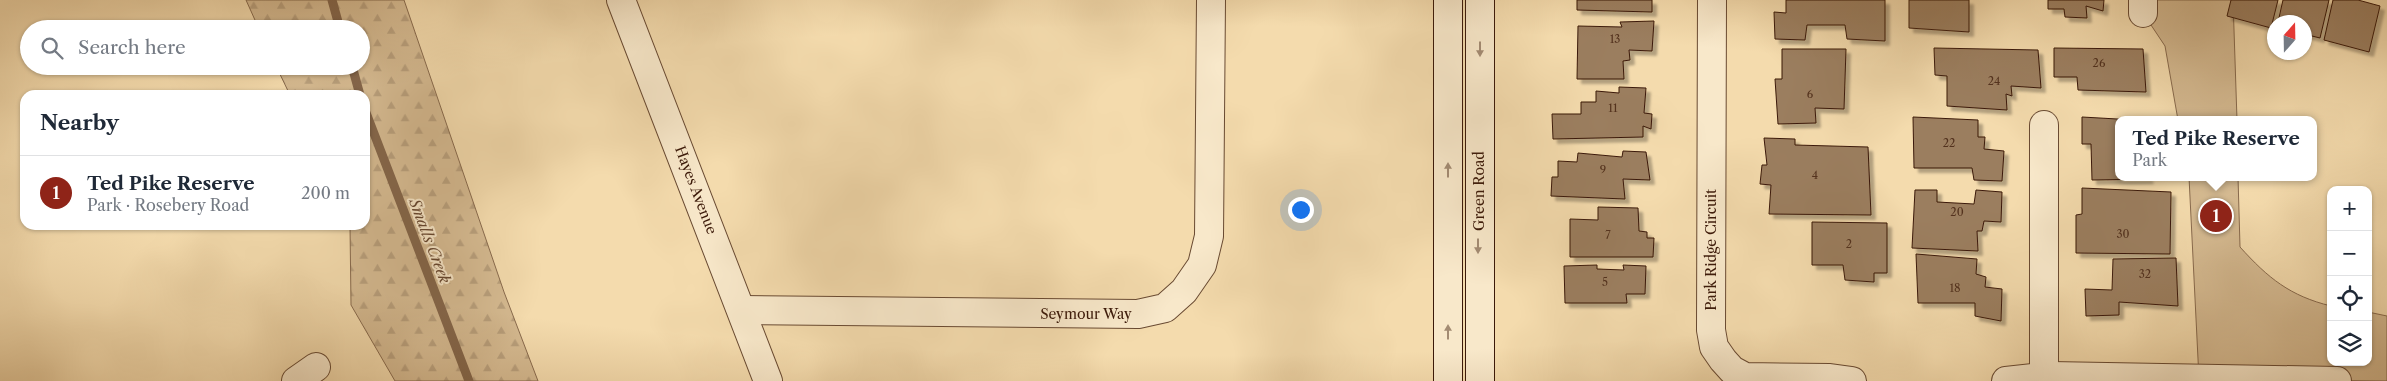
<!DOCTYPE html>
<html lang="en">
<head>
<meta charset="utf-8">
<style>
  :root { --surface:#fff; --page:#f2f2f3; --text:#1f2937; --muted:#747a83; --line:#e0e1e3; --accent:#8f2418 }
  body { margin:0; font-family:"Libre Caslon Text",serif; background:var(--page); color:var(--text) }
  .controls { position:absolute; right:15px; bottom:15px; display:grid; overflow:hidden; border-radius:10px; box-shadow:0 1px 4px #0004 }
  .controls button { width:45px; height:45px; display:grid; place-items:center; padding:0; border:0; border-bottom:1px solid var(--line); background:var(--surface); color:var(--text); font:25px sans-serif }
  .compass { position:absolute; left:2267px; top:15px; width:45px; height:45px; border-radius:50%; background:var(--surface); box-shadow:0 1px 4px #0004; rotate:20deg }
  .you { position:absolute; left:1300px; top:209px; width:18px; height:18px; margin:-12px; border:4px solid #fff; border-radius:50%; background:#1a73e8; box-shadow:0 0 0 8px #1a73e833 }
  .badge { display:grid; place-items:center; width:32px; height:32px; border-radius:50%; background:var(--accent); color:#fff; font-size:16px; font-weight:700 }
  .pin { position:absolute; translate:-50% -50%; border:2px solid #fff; box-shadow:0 1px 5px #0006 }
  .popup { position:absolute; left:2115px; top:116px; width:202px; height:65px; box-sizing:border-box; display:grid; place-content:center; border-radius:10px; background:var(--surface); filter:drop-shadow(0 1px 4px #0005); font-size:16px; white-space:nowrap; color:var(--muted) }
  .popup b { font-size:19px; color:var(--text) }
  .popup::after { content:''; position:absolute; left:50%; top:100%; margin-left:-10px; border:10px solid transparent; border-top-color:var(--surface) }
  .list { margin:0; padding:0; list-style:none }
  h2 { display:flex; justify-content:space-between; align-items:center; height:65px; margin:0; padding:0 20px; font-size:21px }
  h2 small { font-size:16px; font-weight:400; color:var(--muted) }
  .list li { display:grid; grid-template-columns:32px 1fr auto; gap:15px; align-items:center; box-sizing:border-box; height:75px; padding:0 20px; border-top:1px solid var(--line) }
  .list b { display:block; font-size:19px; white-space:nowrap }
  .list p { margin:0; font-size:16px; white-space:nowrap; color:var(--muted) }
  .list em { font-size:16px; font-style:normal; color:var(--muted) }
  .icon { flex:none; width:28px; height:28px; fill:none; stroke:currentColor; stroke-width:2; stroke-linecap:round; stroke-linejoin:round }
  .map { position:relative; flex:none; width:2387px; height:381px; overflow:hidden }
  .search { position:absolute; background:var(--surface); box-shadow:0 1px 4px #0004; left:20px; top:20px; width:350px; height:55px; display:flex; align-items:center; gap:12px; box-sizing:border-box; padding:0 18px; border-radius:28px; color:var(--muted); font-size:19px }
  .panel { position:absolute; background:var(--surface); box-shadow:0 1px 4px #0004; left:20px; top:90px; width:350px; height:140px; border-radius:15px }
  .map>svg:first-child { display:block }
</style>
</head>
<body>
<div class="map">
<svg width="2387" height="381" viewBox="0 0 2387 381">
  <defs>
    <pattern id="forest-firs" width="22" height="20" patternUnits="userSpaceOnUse" patternTransform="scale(1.25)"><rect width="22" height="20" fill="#d5ba91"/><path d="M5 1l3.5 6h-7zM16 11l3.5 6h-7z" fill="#b89f7c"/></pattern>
    <filter id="shadow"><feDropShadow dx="4.5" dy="4.5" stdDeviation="1" flood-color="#0004"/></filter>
  </defs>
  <rect width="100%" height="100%" fill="#f4dbad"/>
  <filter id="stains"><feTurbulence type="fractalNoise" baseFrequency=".004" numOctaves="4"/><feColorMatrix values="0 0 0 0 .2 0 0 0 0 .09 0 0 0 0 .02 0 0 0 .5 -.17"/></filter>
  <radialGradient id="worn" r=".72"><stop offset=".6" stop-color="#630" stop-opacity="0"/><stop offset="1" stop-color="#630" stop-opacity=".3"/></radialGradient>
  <g fill="#d5ba91" stroke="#886a4d">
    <polygon points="2143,0 2233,0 2237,120 2178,120 2165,46 2143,13"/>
    <path d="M2189 177H2238L2240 247C2268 278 2290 296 2331 306V362H2368V312L2387 316V381L2199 379Z"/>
  </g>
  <polygon fill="url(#forest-firs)" stroke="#886a4d" points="246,0 404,0 504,292 538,381 395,381 351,305 350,225 365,225 365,95 290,95 276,66 361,66 361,29 259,29"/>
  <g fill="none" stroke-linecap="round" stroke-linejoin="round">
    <g stroke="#84664a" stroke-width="9">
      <polyline points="332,0 340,29"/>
      <polyline points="352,66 360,95"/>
      <polyline points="365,110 469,381"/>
    </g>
  </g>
  <g fill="#9b7e5e" stroke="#3b1909" filter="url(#shadow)">
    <polygon points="1577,0 1652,0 1652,12 1577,10"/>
    <polygon points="1786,0 1885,0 1885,41 1847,39 1845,25 1807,25 1805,40 1775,39 1774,12 1786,13"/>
    <polygon points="1909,0 1969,0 1969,32 1909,28"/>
    <polygon points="2048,0 2104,0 2103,11 2086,6 2087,18 2065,17 2064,9 2048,9"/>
    <polygon points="2231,0 2278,0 2271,28 2227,16"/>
    <polygon points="2283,0 2329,0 2320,38 2304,34 2304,22 2278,22"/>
    <polygon points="2333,0 2358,0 2380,6 2369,52 2324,40"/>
    <polygon points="1654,21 1652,51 1629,50 1630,60 1623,61 1624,79 1577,79 1578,26 1622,27 1620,22"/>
    <polygon points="1934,48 2038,50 2041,88 2011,86 2012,96 2006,94 2007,110 1947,106 1947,76 1935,75"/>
    <polygon points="2054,48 2143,49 2146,92 2078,90 2077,77 2054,77"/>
    <polygon points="1782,49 1846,49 1844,109 1815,108 1816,123 1778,124 1775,79 1782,79"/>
    <polygon points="1619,87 1646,88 1644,113 1652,114 1651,129 1643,126 1643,137 1553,139 1552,114 1581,114 1581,102 1596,102 1596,91 1619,93"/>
    <polygon points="1913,117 1978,120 1978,137 1985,137 1984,149 2004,151 2002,181 1974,180 1972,168 1914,168"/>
    <polygon points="2082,117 2135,120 2118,120 2118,177 2148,177 2149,179 2092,180 2091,144 2082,144"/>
    <polygon points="1764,138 1795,139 1795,145 1868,147 1871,215 1769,214 1771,185 1760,184 1762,165 1767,165"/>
    <polygon points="1623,151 1646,152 1650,180 1623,179 1625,199 1551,196 1552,177 1558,177 1558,161 1577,162 1578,153 1622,157"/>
    <polygon points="2082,188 2171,192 2170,254 2076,253 2076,215 2082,214"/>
    <polygon points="1915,190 1937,190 1937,202 1974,204 1976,190 2002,192 2001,222 1984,221 1982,231 1977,231 1978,251 1912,248"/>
    <polygon points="1598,207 1638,208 1639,231 1647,232 1647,238 1654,238 1653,257 1570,257 1570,219 1598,220"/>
    <polygon points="1812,222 1887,223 1887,273 1874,273 1874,282 1845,280 1843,265 1812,265"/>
    <polygon points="1916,254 1977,259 1976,274 1986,277 1985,287 2002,289 2001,321 1975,316 1975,303 1918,303"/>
    <polygon points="2176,258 2178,306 2119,302 2119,315 2086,316 2085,289 2112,290 2113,259"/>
    <polygon points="1597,265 1597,269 1624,270 1623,265 1646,266 1645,294 1626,294 1627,303 1565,303 1564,266"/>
  </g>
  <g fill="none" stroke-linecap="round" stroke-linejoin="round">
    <g stroke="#694a32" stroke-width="30">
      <g id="minor">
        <polyline points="621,0 768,381"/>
        <polyline points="1712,0 1711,330 1714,347 1723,360 1732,370 1745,377 1830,378 1852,381"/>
        <polyline points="2143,0 2143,13"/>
        <polyline points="742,310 1138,314 1165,308 1184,291 1202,265 1209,236 1211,0"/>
        <polyline points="2044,377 2044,125"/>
        <polyline points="296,381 316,367"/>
      </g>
    </g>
    <g stroke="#694a32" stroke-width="30">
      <polyline id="tertiary" points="2006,381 2051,376 2337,381"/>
    </g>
    <g stroke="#3b1909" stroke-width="30">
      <g id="secondary">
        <polyline points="1448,381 1448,0"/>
        <polyline points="1480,381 1480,0"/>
      </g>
    </g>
    <use href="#minor" stroke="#f8e8ca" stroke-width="28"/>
    <use href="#tertiary" stroke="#f8e8ca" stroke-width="28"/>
    <use href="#secondary" stroke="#f8e8ca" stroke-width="28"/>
  </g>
  <defs><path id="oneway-solid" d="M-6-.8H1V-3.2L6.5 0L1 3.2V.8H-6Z" transform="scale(1.25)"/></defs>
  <g fill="#a38b73">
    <use href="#oneway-solid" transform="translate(1480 49) rotate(90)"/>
    <use href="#oneway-solid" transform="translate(1448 170) rotate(-90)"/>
    <use href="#oneway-solid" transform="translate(1478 246) rotate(90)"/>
    <use href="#oneway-solid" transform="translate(1448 332) rotate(-90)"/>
  </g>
  <g text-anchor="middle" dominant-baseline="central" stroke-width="4" stroke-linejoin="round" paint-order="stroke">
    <g font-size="11" fill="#53321e">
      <text x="1615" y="39">13</text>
      <text x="2099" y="63">26</text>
      <text x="1994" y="81">24</text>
      <text x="1810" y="94">6</text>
      <text x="1613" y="108">11</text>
      <text x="1949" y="143">22</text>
      <text x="1603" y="170">9</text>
      <text x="1815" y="175">4</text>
      <text x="1957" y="212">20</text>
      <text x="2123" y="234">30</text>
      <text x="1608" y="235">7</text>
      <text x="1849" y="244">2</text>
      <text x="2145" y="274">32</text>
      <text x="1605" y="282">5</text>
      <text x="1955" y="288">18</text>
    </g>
    <g font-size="14" fill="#3b1909" stroke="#f8e8ca">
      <text transform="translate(696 190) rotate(69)">Hayes Avenue</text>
      <text transform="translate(1479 191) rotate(-90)">Green Road</text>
      <text transform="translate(1711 250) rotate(-90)">Park Ridge Circuit</text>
      <text x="1086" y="314">Seymour Way</text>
    </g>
    <g font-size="15" font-style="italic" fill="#66462f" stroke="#f8e8ca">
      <text transform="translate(430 241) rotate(69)">Smalls Creek</text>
    </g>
  </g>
  <rect width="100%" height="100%" filter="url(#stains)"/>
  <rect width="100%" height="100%" fill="url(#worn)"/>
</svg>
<div class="controls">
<button>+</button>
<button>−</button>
<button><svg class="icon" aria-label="locate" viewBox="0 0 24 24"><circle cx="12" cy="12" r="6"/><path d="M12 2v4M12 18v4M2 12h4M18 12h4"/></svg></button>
<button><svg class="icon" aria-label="layers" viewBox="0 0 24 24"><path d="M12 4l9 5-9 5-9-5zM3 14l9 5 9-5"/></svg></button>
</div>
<svg class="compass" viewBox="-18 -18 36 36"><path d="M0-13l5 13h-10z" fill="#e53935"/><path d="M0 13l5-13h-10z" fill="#747a83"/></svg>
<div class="you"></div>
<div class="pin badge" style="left:2216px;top:216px">1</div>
<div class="popup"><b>Ted Pike Reserve</b>Park</div>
<div class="search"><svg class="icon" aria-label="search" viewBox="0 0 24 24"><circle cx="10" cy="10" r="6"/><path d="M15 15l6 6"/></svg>Search here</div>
<section class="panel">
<h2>Nearby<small></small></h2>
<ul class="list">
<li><span class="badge">1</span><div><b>Ted Pike Reserve</b><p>Park · Rosebery Road</p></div><em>200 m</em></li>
</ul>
</section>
</div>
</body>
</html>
